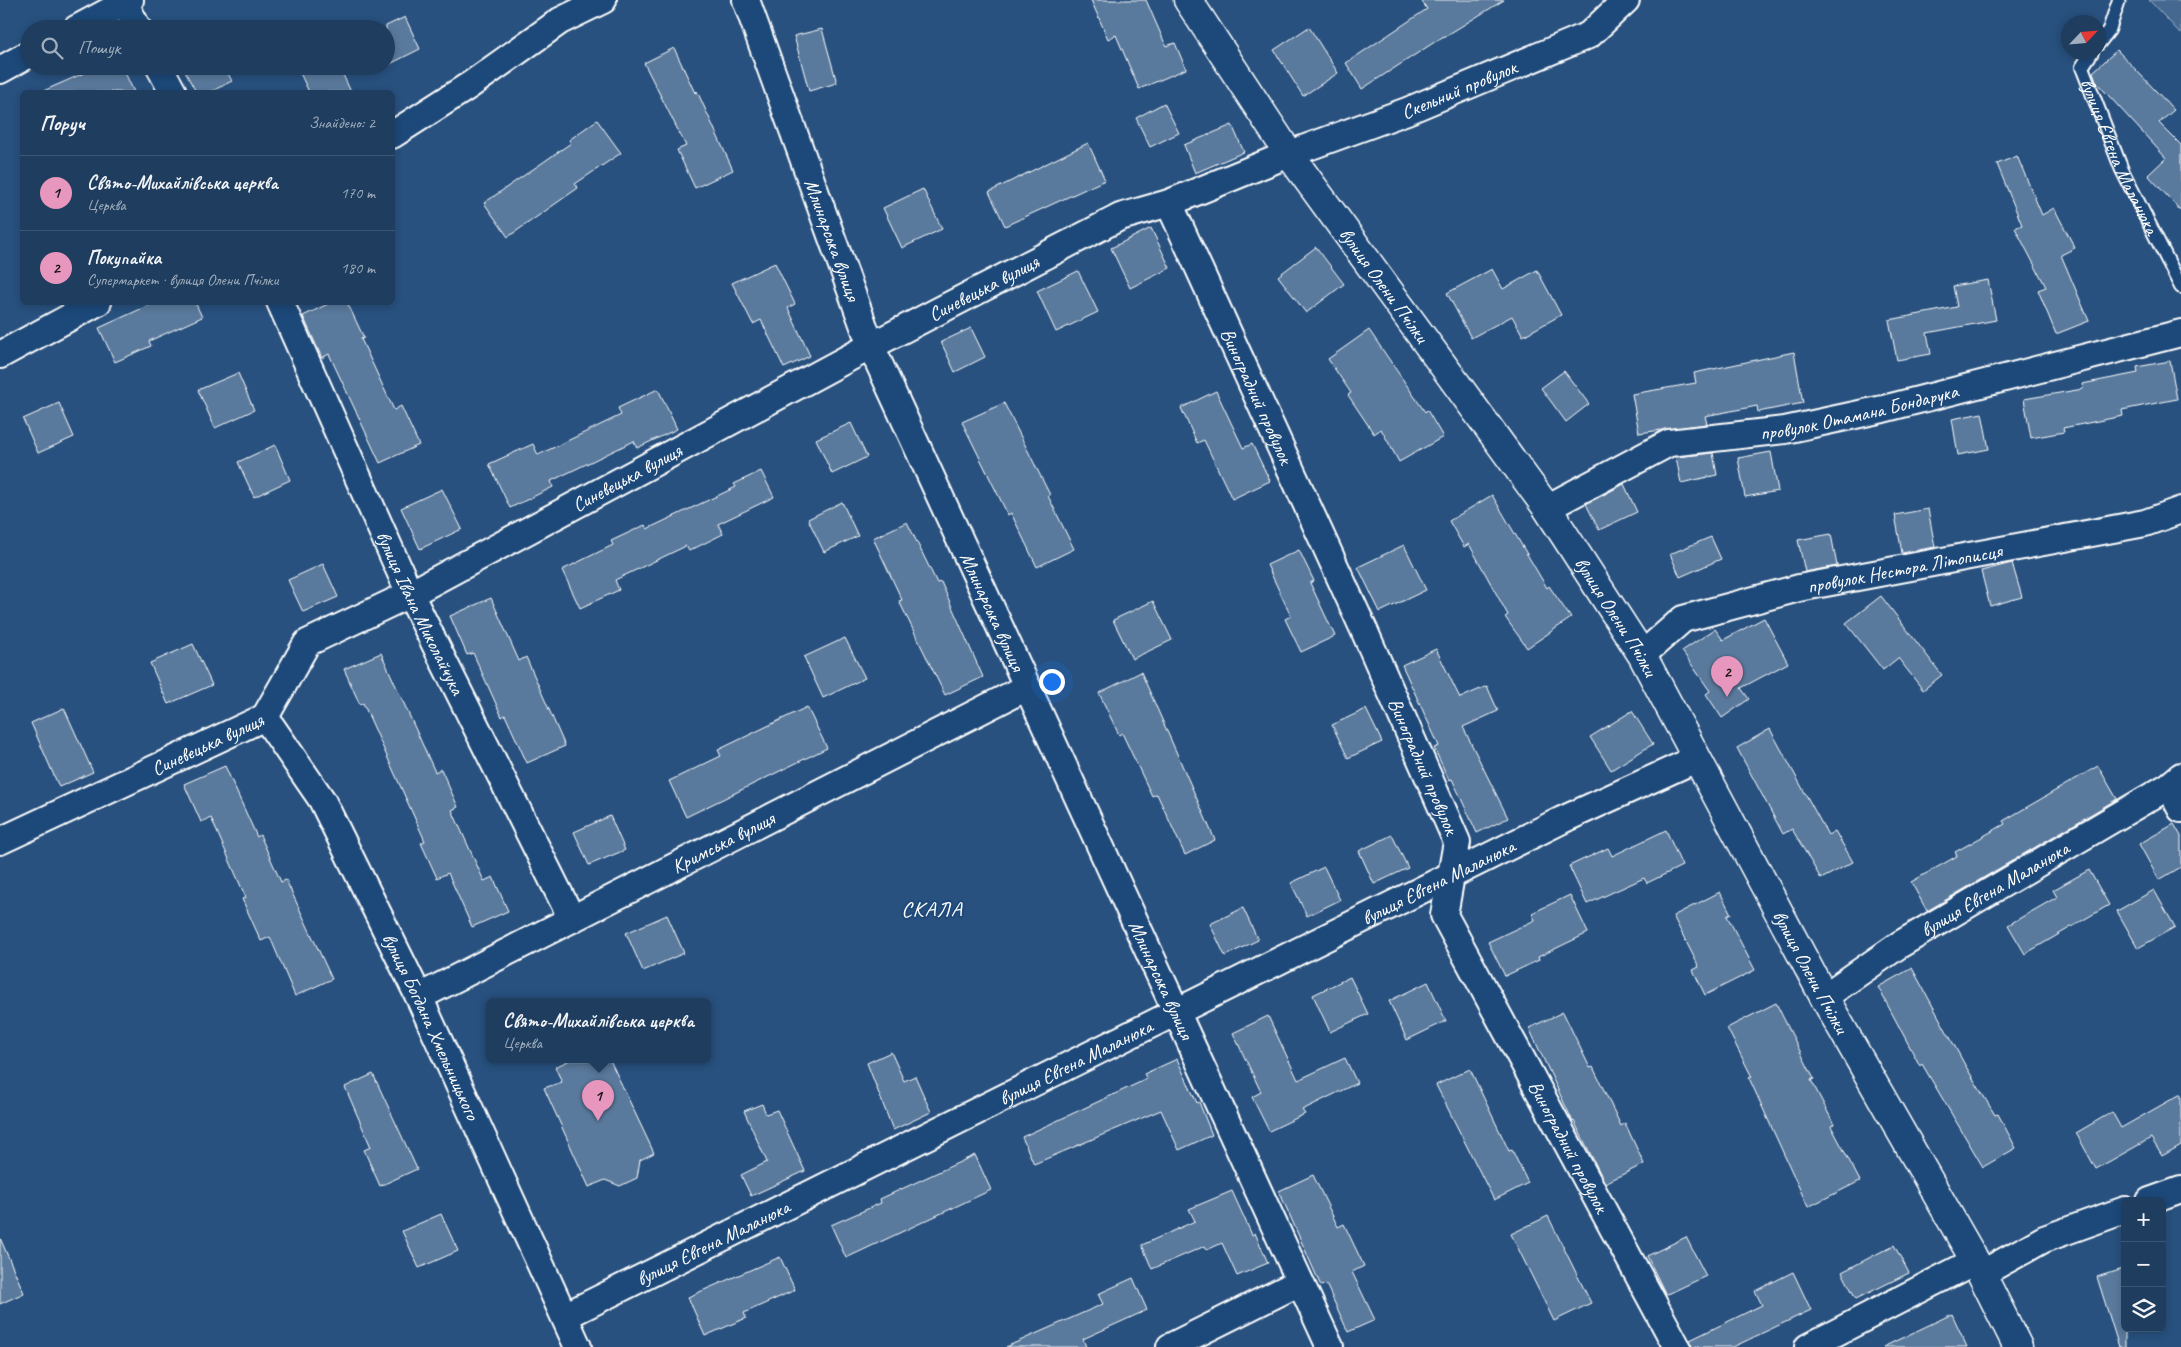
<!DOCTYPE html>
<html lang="uk">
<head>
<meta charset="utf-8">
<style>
  :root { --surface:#1e3d5f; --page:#2b4868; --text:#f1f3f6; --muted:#a1aebd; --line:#3c5674; --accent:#e797bd }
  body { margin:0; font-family:Caveat,sans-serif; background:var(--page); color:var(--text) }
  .controls { position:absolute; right:15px; bottom:15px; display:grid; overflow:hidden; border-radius:8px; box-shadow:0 2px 8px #0003 }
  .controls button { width:45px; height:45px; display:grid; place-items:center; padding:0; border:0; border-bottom:1px solid var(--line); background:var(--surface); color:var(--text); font:25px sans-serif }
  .compass { position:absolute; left:2061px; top:15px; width:45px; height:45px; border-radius:50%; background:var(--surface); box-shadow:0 2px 8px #0003; rotate:64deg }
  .you { position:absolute; left:1051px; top:681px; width:18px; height:18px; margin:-12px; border:4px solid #fff; border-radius:50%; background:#1a73e8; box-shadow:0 0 0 8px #1a73e833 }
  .badge { display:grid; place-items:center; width:32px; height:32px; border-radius:50%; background:var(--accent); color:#111; font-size:16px; font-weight:700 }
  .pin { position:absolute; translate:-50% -41px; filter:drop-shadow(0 1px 2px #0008) }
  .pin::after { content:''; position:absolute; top:26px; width:18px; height:15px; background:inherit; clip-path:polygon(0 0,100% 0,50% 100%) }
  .popup { position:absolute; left:486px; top:998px; width:225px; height:65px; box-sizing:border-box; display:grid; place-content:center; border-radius:8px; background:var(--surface); filter:drop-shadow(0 1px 4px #0005); font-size:16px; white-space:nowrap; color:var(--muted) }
  .popup b { font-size:19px; color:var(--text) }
  .popup::after { content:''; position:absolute; left:50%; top:100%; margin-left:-10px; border:10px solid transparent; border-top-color:var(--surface) }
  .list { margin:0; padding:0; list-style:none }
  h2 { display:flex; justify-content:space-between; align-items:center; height:65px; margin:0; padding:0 20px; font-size:21px }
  h2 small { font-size:16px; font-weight:400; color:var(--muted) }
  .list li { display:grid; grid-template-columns:32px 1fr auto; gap:15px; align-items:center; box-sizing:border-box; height:75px; padding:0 20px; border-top:1px solid var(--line) }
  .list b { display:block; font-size:19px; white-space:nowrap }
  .list p { margin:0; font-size:16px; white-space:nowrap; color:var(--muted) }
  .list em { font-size:16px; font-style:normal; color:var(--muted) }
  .icon { flex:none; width:28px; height:28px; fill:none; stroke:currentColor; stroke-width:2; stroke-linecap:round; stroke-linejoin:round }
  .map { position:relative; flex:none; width:2181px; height:1347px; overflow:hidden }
  .search { position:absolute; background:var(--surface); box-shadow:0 2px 8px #0003; left:20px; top:20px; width:375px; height:55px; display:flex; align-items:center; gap:12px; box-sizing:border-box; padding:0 18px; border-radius:28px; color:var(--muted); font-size:19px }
  .panel { position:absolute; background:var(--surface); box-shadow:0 2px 8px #0003; left:20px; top:90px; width:375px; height:215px; border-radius:8px }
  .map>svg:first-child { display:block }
</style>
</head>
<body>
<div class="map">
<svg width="2181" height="1347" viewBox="0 0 2181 1347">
  <rect width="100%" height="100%" fill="#28517f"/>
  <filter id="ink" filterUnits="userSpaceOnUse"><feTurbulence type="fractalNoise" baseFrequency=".02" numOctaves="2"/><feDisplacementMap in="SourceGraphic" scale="10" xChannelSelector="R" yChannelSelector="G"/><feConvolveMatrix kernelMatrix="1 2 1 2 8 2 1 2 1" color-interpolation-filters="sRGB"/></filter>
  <g filter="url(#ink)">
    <polygon fill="#446890" stroke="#a2b4c8" points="2149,0 2181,0 2181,34"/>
    <g fill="#5a7a9d" stroke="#fff">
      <polygon points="1091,0 1146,0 1166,46 1175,43 1186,69 1139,89 1116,35 1108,39"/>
      <polygon points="1421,0 1504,0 1444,37 1444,36 1362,89 1346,63 1427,9"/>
      <polygon points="405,17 420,49 386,66 386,26"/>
      <polygon points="1309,27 1338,73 1303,96 1274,50"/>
      <polygon points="822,29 837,83 809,91 794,36"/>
      <polygon points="674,48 695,93 697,91 733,170 695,188 677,150 686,146 644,63"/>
      <polygon points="2117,50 2174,110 2159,123 2181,145 2181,211 2148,175 2166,158 2097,83 2093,72"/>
      <polygon points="100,66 122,66 134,92 41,92"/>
      <polygon points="182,66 224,66 232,81 210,92 196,92"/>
      <polygon points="314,66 339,66 351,92 309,92 300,73"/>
      <polygon points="1164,103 1179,133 1150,147 1136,118"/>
      <polygon points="597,120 621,153 575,184 578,188 508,237 484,203 571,143 569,140"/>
      <polygon points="1232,125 1244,152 1195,173 1184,145"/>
      <polygon points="1088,143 1105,180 1005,226 989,192"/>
      <polygon points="2017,156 2042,215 2054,208 2075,248 2061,255 2089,321 2056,334 2038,290 2046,287 2015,228 2022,225 1997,164"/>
      <polygon points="923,189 942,229 902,248 883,208"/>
      <polygon points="1151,228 1170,268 1130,288 1111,248"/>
      <polygon points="1316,247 1344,284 1306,313 1278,276"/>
      <polygon points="775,263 795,304 788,308 810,356 784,368 761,320 753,324 732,283"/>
      <polygon points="1492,269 1503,289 1537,270 1561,315 1523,336 1512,316 1471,338 1447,293"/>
      <polygon points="1078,271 1098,312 1056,332 1037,291"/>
      <polygon points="1988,280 1996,320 1927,333 1931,354 1897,360 1889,320 1957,307 1953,286"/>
      <polygon points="156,302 195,302 202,317 149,341 151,346 115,362 99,328"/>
      <polygon points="332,302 347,302 364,338 361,339 394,410 401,406 419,445 380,463 329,354 322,358 303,316"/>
      <polygon points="971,328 985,357 955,372 941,342"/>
      <polygon points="1369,330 1425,412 1427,410 1443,437 1399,462 1381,429 1374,434 1348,395 1351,393 1328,359"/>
      <polygon points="1794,352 1803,403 1758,412 1757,406 1705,416 1707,424 1639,433 1632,394 1696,383 1694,373"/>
      <polygon points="2170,361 2177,399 2122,410 2123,416 2063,428 2064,432 2031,438 2024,399 2083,389 2082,384 2138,373 2137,367"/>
      <polygon points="1564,371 1589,404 1566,422 1541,388"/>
      <polygon points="238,373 254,410 215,428 198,390"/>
      <polygon points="658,389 677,429 637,448 634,441 551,481 553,487 510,508 489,464 533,444 538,455 621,415 618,408"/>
      <polygon points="1216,391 1243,448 1252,444 1270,481 1232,499 1204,440 1197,443 1181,408"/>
      <polygon points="59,403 74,437 38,453 23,419"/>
      <polygon points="1004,403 1050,495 1048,496 1074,549 1037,567 1011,513 1008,515 962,422"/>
      <polygon points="1982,413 1989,449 1958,455 1952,419"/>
      <polygon points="851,423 867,457 832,474 816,439"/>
      <polygon points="275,445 290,480 254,497 238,462"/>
      <polygon points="1771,452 1778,491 1745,497 1738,458"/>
      <polygon points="1713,453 1717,475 1681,483 1676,457"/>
      <polygon points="761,471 774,497 718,524 723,534 689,551 686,546 615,580 619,590 580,608 562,570 613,545 611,541 645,525 647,529 736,487 734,484"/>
      <polygon points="1624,484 1637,512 1599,530 1586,504"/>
      <polygon points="442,489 462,529 420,549 401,508"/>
      <polygon points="1492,495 1547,588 1549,586 1571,618 1527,648 1505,617 1508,615 1469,544 1464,547 1449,521"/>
      <polygon points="842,502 858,536 824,552 808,519"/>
      <polygon points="1928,509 1935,547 1902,553 1895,515"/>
      <polygon points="907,522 937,583 941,582 983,677 945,695 899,601 902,600 873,538"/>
      <polygon points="1831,534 1837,566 1805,572 1798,540"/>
      <polygon points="1711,537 1721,559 1680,577 1670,554"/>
      <polygon points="1404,545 1426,590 1380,612 1358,567"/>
      <polygon points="1299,550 1314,581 1310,583 1335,636 1301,652 1285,619 1291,616 1267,565"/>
      <polygon points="2012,563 2022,597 1990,606 1981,571"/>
      <polygon points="323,564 338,597 303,612 288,580"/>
      <polygon points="1881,596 1942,675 1923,690 1898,658 1883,670 1846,623"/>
      <polygon points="491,598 519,661 526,657 565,746 527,763 505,715 502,717 473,653 467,655 450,616"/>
      <polygon points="1153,601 1172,640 1132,659 1113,620"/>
      <polygon points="1764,618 1788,663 1741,688 1749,699 1722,718 1706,694 1710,691 1682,651 1715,629 1723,640"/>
      <polygon points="845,638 865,678 823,698 804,657"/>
      <polygon points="193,644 212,685 168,704 150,663"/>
      <polygon points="1436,649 1460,698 1487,686 1498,711 1463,727 1508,818 1477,833 1452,779 1449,780 1434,748 1439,746 1402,665"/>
      <polygon points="381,653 435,772 441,769 458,807 452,810 484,881 493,877 508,911 472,927 448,873 437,878 421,843 425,841 363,703 360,705 344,669"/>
      <polygon points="1141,672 1215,840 1185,855 1157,794 1152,796 1122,733 1119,735 1099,693"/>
      <polygon points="807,707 827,748 686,817 669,781 721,756 718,750"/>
      <polygon points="64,708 93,772 59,787 31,723"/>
      <polygon points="1366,709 1382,742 1348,758 1332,725"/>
      <polygon points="1632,711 1653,744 1611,770 1590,737"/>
      <polygon points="1770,729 1828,835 1835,831 1853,862 1821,879 1792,829 1783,834 1737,748"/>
      <polygon points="225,766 257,837 260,835 281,882 286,880 332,979 295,996 270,937 261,941 242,899 246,898 211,818 201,822 184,784"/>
      <polygon points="2098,766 2117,799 1927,911 1911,882 1957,856 1955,852 2005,824 2003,821"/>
      <polygon points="610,816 625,850 589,865 574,832"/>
      <polygon points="2174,824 2181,836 2181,867 2159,880 2139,844"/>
      <polygon points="1666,830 1682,866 1647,883 1644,878 1587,904 1569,866 1608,848 1612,856"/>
      <polygon points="1392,835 1408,868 1374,884 1359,851"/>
      <polygon points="1324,867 1340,900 1307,916 1291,883"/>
      <polygon points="2089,870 2109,905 2025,954 2008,925 2057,897 2053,890"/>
      <polygon points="2154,890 2175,927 2138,948 2117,911"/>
      <polygon points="1720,892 1731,914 1727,916 1755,970 1705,995 1693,970 1699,967 1673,916"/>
      <polygon points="1570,895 1588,933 1538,957 1539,960 1505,976 1488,942 1535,920 1532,913"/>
      <polygon points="1243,908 1258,940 1225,956 1210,924"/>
      <polygon points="667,915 684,953 643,971 626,933"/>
      <polygon points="1912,968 1965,1065 1995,1115 1998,1114 2016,1148 1983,1167 1922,1064 1920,1066 1878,987"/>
      <polygon points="1350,977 1368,1014 1330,1032 1313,995"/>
      <polygon points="1428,982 1446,1021 1407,1040 1389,1001"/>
      <polygon points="1776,1003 1814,1079 1811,1080 1834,1124 1831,1126 1860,1181 1808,1207 1749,1078 1752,1077 1727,1028"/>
      <polygon points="1563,1012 1590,1068 1593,1067 1621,1126 1625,1123 1644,1164 1605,1183 1574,1121 1573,1122 1529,1028"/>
      <polygon points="1268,1016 1298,1080 1345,1058 1357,1083 1302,1110 1305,1114 1269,1131 1252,1097 1261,1092 1233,1033"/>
      <polygon points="891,1052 904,1081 915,1076 931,1112 893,1130 867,1063"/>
      <polygon points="1177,1059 1197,1103 1199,1102 1212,1135 1179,1150 1161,1110 1034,1164 1022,1137 1147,1079 1144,1074"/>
      <polygon points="570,1060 610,1060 654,1153 640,1160 637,1178 620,1186 605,1180 589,1187 544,1088 562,1082 555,1067"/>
      <polygon points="1470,1069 1509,1151 1512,1150 1528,1183 1494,1200 1436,1085"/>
      <polygon points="373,1074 417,1169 380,1186 364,1150 371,1147 345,1087"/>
      <polygon points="2181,1094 2181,1145 2162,1156 2151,1138 2096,1169 2076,1133 2112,1112 2121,1128"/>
      <polygon points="762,1104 766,1114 777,1110 805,1171 751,1196 741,1175 767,1162 744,1111"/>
      <polygon points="975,1155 991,1190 846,1258 831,1225 881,1203 880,1199"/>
      <polygon points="1313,1175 1338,1227 1344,1224 1364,1266 1352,1272 1375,1320 1348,1332 1326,1284 1321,1286 1279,1191"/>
      <polygon points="1232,1191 1252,1235 1255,1233 1268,1263 1237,1276 1222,1243 1207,1250 1205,1246 1152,1269 1142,1245 1195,1221 1189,1209"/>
      <polygon points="441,1214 458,1251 419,1268 402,1231"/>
      <polygon points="1548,1216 1591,1303 1554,1321 1511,1234"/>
      <polygon points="1686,1237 1706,1276 1666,1295 1647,1256"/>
      <polygon points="0,1238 24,1293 0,1304"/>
      <polygon points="1894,1245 1909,1273 1856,1299 1842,1272"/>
      <polygon points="780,1257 795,1290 744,1313 746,1318 705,1336 688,1297"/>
      <polygon points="2125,1268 2125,1347 2119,1347 2097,1277"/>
      <polygon points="1793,1272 1811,1310 1733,1347 1692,1347 1690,1340 1762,1305 1755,1291"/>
      <polygon points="1133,1278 1147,1310 1083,1339 1086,1347 1006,1347 1103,1304 1098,1294"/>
      <polygon points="1952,1314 1967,1347 1883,1347"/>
    </g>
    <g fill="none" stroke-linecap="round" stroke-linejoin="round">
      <g stroke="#fff" stroke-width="16">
        <g id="service">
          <polyline points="2098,44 2109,30 2119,0"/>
          <path id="s1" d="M2092 52 2082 67 2122 170 2181 287"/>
        </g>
      </g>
      <g stroke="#fff" stroke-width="30">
        <g id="minor">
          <polyline points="123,0 138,29"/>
          <path id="s2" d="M746 0 871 346 1330 1347"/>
          <polyline points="76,29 130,0"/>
          <polyline points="159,66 173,92"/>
          <polyline points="0,70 29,54"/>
          <polyline points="392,135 470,85 560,21 603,0"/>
          <path id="s3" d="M1169 203 1364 630 1457 842 1444 915 1677 1347"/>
          <path id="s4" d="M280 302 410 594 572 919"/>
          <polyline points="0,355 98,302"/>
          <path id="s5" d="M1547 508 1669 443 1785 430 1883 409 2181 333"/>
          <path id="s6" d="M1642 655 1683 619 1799 588 2145 523 2181 510"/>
          <path id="s7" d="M265 717 322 800 419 997 578 1347"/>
          <polyline points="2169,786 2181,809"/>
          <path id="s8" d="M0 841 265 717 307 643 410 594 871 346 1120 217 1169 203 1289 154 1407 111 1589 35 1626 0"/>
          <path id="s9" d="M419 997 1027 687"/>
          <path id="s10" d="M1824 997 1899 945 2169 786 2181 776"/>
          <polyline points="2150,1201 2181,1190"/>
          <polyline points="1981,1274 2044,1239 2125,1210"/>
          <path id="s11" d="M565 1316 1562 820 1696 759"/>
          <polyline points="1170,1347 1300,1282"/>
          <polyline points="1808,1347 1975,1261"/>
        </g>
      </g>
      <g stroke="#fff" stroke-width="31">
        <g id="tertiary">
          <path id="s12" d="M1188 0 1289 154 1547 508 1642 655 1824 997 1975 1261 2018 1347"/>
        </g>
      </g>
      <use href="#service" stroke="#1f4a7a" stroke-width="12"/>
      <use href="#minor" stroke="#1f4a7a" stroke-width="26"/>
      <use href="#tertiary" stroke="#1f4a7a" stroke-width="28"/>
    </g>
  </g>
  <g text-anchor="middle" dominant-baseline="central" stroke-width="4.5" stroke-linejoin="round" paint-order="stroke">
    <g font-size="20" fill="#fff" stroke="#1f4a7a">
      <text stroke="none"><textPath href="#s8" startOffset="1658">Скельний провулок</textPath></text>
      <text stroke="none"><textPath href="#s1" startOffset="115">вулиця Євгена Маланюка</textPath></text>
      <text stroke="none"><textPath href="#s2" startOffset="255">Млинарська вулиця</textPath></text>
      <text stroke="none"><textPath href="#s12" startOffset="346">вулиця Олени Пчілки</textPath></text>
      <text stroke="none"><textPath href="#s8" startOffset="1142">Синевецька вулиця</textPath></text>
      <text stroke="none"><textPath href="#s3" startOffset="212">Виноградний провулок</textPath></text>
      <text stroke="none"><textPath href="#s5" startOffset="331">провулок Отамана Бондарука</textPath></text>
      <text stroke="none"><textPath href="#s8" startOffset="738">Синевецька вулиця</textPath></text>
      <text stroke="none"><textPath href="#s6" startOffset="282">провулок Нестора Літописця</textPath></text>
      <text stroke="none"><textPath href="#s2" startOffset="660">Млинарська вулиця</textPath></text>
      <text stroke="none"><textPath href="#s4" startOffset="341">вулиця Івана Миколайчука</textPath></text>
      <text stroke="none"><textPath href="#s12" startOffset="751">вулиця Олени Пчілки</textPath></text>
      <text stroke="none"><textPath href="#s8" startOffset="229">Синевецька вулиця</textPath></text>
      <text stroke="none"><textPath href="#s3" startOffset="618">Виноградний провулок</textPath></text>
      <text stroke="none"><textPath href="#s9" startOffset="341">Кримська вулиця</textPath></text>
      <text stroke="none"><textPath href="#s11" startOffset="975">вулиця Євгена Маланюка</textPath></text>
      <text stroke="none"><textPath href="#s10" startOffset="202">вулиця Євгена Маланюка</textPath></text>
      <text stroke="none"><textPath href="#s12" startOffset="1156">вулиця Олени Пчілки</textPath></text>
      <text stroke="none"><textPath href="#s2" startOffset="1065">Млинарська вулиця</textPath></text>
      <text stroke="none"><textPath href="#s7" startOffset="352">вулиця Богдана Хмельницького</textPath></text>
      <text stroke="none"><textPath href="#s11" startOffset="570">вулиця Євгена Маланюка</textPath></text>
      <text stroke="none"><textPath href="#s3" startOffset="1038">Виноградний провулок</textPath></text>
      <text stroke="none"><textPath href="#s11" startOffset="165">вулиця Євгена Маланюка</textPath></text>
    </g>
    <g font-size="22" letter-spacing="1" fill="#fff" stroke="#1f4a7a">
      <text x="932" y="909">СКАЛА</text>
    </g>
  </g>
</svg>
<div class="controls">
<button>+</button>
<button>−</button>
<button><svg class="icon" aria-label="layers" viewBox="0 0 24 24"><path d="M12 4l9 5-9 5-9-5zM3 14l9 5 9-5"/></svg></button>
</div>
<svg class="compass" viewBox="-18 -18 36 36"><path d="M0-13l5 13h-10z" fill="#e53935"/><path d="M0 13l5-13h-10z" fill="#a1aebd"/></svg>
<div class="you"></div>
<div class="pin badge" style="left:598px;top:1121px">1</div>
<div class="popup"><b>Свято-Михайлівська церква</b>Церква</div>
<div class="pin badge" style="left:1727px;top:697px">2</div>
<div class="search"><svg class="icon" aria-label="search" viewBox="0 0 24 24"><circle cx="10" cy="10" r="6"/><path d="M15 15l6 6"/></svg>Пошук</div>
<section class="panel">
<h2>Поруч<small>Знайдено: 2</small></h2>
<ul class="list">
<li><span class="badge">1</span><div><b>Свято-Михайлівська церква</b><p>Церква</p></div><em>170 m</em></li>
<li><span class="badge">2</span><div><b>Покупайка</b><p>Супермаркет · вулиця Олени Пчілки</p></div><em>180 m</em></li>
</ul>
</section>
</div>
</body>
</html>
